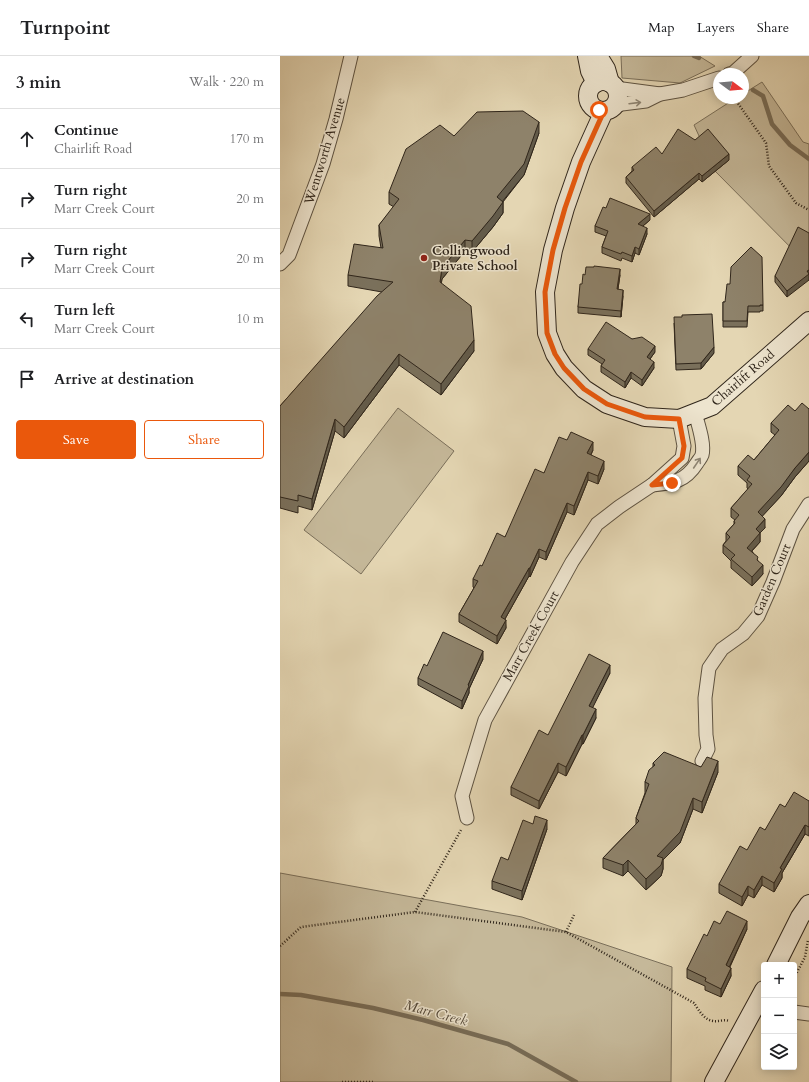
<!DOCTYPE html>
<html lang="en">
<head>
<meta charset="utf-8">
<style>
  :root { --surface:#fff; --page:#f6f6f6; --text:#202124; --muted:#757577; --line:#e0e0e0; --accent:#ea580c }
  body { margin:0; font-family:Cardo,serif; background:var(--page); color:var(--text) }
  .controls { position:absolute; right:12px; bottom:12px; display:grid; overflow:hidden; border-radius:4px; box-shadow:0 2px 10px #0003 }
  .controls button { width:36px; height:36px; display:grid; place-items:center; padding:0; border:0; border-bottom:1px solid var(--line); background:var(--surface); color:var(--text); font:20px sans-serif }
  .compass { position:absolute; left:433px; top:12px; width:36px; height:36px; border-radius:50%; background:var(--surface); box-shadow:0 2px 10px #0003; rotate:106deg }
  .stop { position:absolute; width:12px; height:12px; margin:-9px; border:3px solid #ea580c; border-radius:50%; background:#fff }
  .stop.end { background:#ea580c; border-color:#fff; box-shadow:0 1px 4px #0008 }
  .list { margin:0; padding:0; list-style:none }
  h2 { display:flex; justify-content:space-between; align-items:center; height:52px; margin:0; padding:0 16px; font-size:17px }
  h2 small { font-size:13px; font-weight:400; color:var(--muted) }
  .list li { display:grid; grid-template-columns:26px 1fr auto; gap:12px; align-items:center; box-sizing:border-box; height:60px; padding:0 16px; border-top:1px solid var(--line) }
  .list b { display:block; font-size:15px; white-space:nowrap }
  .list p { margin:0; font-size:13px; white-space:nowrap; color:var(--muted) }
  .list em { font-size:13px; font-style:normal; color:var(--muted) }
  .actions { display:flex; gap:8px; padding:12px 16px }
  .actions a { flex:1; padding:9px 0; border:1px solid var(--accent); border-radius:4px; text-align:center; font-size:14px; color:var(--accent) }
  .actions .main { background:var(--accent); color:#fff }
  .icon { flex:none; width:22px; height:22px; fill:none; stroke:currentColor; stroke-width:2; stroke-linecap:round; stroke-linejoin:round }
  .map { position:relative; flex:none; width:529px; height:1026px; overflow:hidden }
  header { display:flex; align-items:center; gap:24px; box-sizing:border-box; height:56px; padding:0 20px; background:var(--surface); border-bottom:1px solid var(--line) }
  header strong { font-size:19px }
  nav { display:flex; gap:22px; margin-inline-start:auto; font-size:14px }
  main { display:flex }
  aside { flex:1; background:var(--surface) }
  .map>svg:first-child { display:block }
</style>
</head>
<body>
<header>
<strong>Turnpoint</strong>
<nav><a>Map</a><a>Layers</a><a>Share</a></nav>
</header>
<main>
<aside>
<h2>3 min<small>Walk · 220 m</small></h2>
<ul class="list">
<li><svg class="icon" aria-label="ahead" viewBox="0 0 24 24"><path d="M12 20V5M6 11l6-6 6 6"/></svg><div><b>Continue</b><p>Chairlift Road</p></div><em>170 m</em></li>
<li><svg class="icon" aria-label="right" viewBox="0 0 24 24"><path d="M7 20v-9h11M14 6l5 5-5 5"/></svg><div><b>Turn right</b><p>Marr Creek Court</p></div><em>20 m</em></li>
<li><svg class="icon" aria-label="right" viewBox="0 0 24 24"><path d="M7 20v-9h11M14 6l5 5-5 5"/></svg><div><b>Turn right</b><p>Marr Creek Court</p></div><em>20 m</em></li>
<li><svg class="icon" aria-label="left" viewBox="0 0 24 24"><path d="M17 20v-9H6M10 6l-5 5 5 5"/></svg><div><b>Turn left</b><p>Marr Creek Court</p></div><em>10 m</em></li>
<li><svg class="icon" aria-label="arrive" viewBox="0 0 24 24"><path d="M6 21V4h12l-3 4 3 4H6"/></svg><div><b>Arrive at destination</b></div></li>
</ul>
<div class="actions"><a class="main">Save</a><a>Share</a></div>
</aside>
<div class="map">
<svg width="529" height="1026" viewBox="0 0 529 1026">
  <rect width="100%" height="100%" fill="#e4d6b3"/>
  <filter id="stains"><feTurbulence type="fractalNoise" baseFrequency=".005" numOctaves="4"/><feColorMatrix values="0 0 0 0 .2 0 0 0 0 .09 0 0 0 0 .02 0 0 0 .5 -.17"/></filter>
  <radialGradient id="worn" r=".72"><stop offset=".6" stop-color="#630" stop-opacity="0"/><stop offset="1" stop-color="#630" stop-opacity=".3"/></radialGradient>
  <g fill="#c5b899" stroke="#7a6f5a">
    <polygon points="341,0 419,0 435,10 400,27 342,22"/>
    <polygon points="482,26 523,86 529,88 529,210 435,115 414,69 456,42 463,42 463,38"/>
    <polygon points="118,352 174,395 81,518 24,474"/>
    <polygon points="0,817 242,861 392,911 391,1026 0,1026"/>
  </g>
  <g fill="none" stroke-linecap="round" stroke-linejoin="round">
    <g stroke="#776c57" stroke-width="4.5">
      <polyline points="414,0 419,2"/>
      <polyline points="473,34 483,40 492,68 510,89 529,103"/>
      <polyline points="0,938 21,939 93,952 143,964 228,988 296,1026"/>
    </g>
    <g stroke="#5d5241" stroke-width="15">
      <g id="street">
        <polyline points="449,18 453,17 472,0"/>
        <polyline points="335,32 380,38"/>
        <polyline points="329,53 342,48 366,45 380,38 403,34 439,22"/>
        <polyline points="0,208 9,199 43,108 56,63 71,0"/>
        <path d="M372 429C393 427 405 426 417 407 418 405 421 402 422 399 425 388 418 368 415 357"/>
        <polyline points="422,705 428,693 426,679 425,642 429,612 442,593 463,578 478,560 493,526 513,473 529,448"/>
        <polyline points="187,762 182,740 205,664 292,506 317,468 339,451 372,429 402,402 404,390 399,363"/>
        <polyline points="514,956 529,958"/>
      </g>
    </g>
    <g stroke="#30261b" stroke-width="20">
      <g id="secondary">
        <polyline points="307,0 310,15 316,27"/>
        <polyline points="318,0 326,13 330,27"/>
        <circle cx="323" cy="40" r="15"/>
        <polyline points="324,55 301,106 285,152 273,194 265,236 267,277 275,298 284,312 304,333 327,348 365,361 399,363 432,350 529,265"/>
        <polyline points="496,909 520,861 529,848"/>
        <polyline points="434,1026 484,934"/>
      </g>
    </g>
    <g stroke="#30261b" stroke-width="2.5" stroke-dasharray="1 2" stroke-linecap="butt">
      <polyline points="457,42 457,46 486,87 489,110 516,147 529,154"/>
      <polyline points="135,856 181,774"/>
      <polyline points="286,876 294,859"/>
      <path d="M0 890 21 871 135 856 286 876 414 947C418 953 424 964 433 965 438 966 444 963 449 965"/>
      <polyline points="514,922 525,901 528,884"/>
      <polyline points="62,1026 94,1026"/>
    </g>
    <use href="#street" stroke="#ede4ce" stroke-width="13"/>
    <use href="#secondary" stroke="#ede4ce" stroke-width="18"/>
  </g>
  <g fill="#7a705b" stroke="#30261b">
    <polygon points="259,77 244,119 223,146 223,157 213,171 192,196 185,195 162,223 161,227 194,295 161,339 119,309 64,382 55,375 32,454 18,450 18,457 0,452 0,350 102,236 68,230 68,219 101,192 99,180 99,169 114,151 109,148 109,136 174,80"/>
    <polygon points="415,84 449,104 422,126 419,123 374,161 346,127 346,121 352,115 352,111"/>
    <polygon points="326,152 370,164 363,170 367,178 359,199 355,197 352,206 342,202 341,205 322,197 322,191 326,180 315,176 315,170"/>
    <polygon points="529,177 507,241 495,226 495,220"/>
    <polygon points="340,219 338,233 343,240 341,261 298,257 298,251 302,228"/>
    <polygon points="443,246 483,249 483,255 480,255 480,256 468,256 467,271 443,271"/>
    <polygon points="394,267 434,297 421,313 396,314"/>
    <polygon points="352,283 375,296 370,303 374,312 362,330 351,322 345,332 321,316 321,310 322,308 308,299 308,293"/>
    <polygon points="529,353 529,405 515,421 501,440 482,460 485,472 480,477 480,486 472,495 478,505 483,518 472,530 451,512 451,505 443,497 443,489 446,485 446,477 454,468 454,465 455,464 451,461 451,452 468,433 467,432 467,427 458,419 458,410 474,404 495,379 491,376 491,367 515,355"/>
    <polygon points="287,384 313,394 311,399 324,413 318,428 308,424 294,459 287,456 266,504 259,501 250,521 249,520 225,563 226,572 217,588 179,566 179,558 194,532 193,531 193,523 225,481 264,417"/>
    <polygon points="203,603 189,633 189,637 182,653 138,629 138,622 147,610"/>
    <polygon points="330,617 312,652 316,662 303,688 302,688 286,720 278,716 259,753 231,739 231,731 268,679"/>
    <polygon points="373,707 421,711 438,716 422,757 413,753 400,787 383,804 383,813 381,820 366,834 348,815 343,820 323,812 323,802 356,768 356,762 365,737 365,726 373,711"/>
    <polygon points="529,745 529,780 525,778 502,817 502,822 494,836 482,829 474,842 468,839 462,850 439,837 439,828 485,774 505,751"/>
    <polygon points="267,773 242,844 212,833 212,825 228,804"/>
    <polygon points="440,868 467,873 450,911 451,920 441,941 425,934 425,930 407,922 407,913 427,880"/>
  </g>
  <g fill="#635b4a" stroke="#30261b">
    <polygon points="259,66 259,77 244,119 217,152 217,141"/>
    <polygon points="449,98 449,104 422,126 422,120"/>
    <polygon points="419,117 419,123 374,161 374,155"/>
    <polygon points="223,146 223,157 213,171 192,196 192,185"/>
    <polygon points="370,158 370,164 358,174 358,168"/>
    <polygon points="367,172 367,178 359,199 359,193"/>
    <polygon points="185,184 185,195 162,223 160,237 160,226 162,212"/>
    <polygon points="355,191 355,197 352,206 352,200"/>
    <polygon points="340,213 340,219 337,239 337,233"/>
    <polygon points="529,214 529,224 507,241 507,235"/>
    <polygon points="343,234 343,240 341,261 341,255"/>
    <polygon points="194,284 194,295 161,339 161,328"/>
    <polygon points="375,290 375,296 367,307 367,301"/>
    <polygon points="434,291 434,297 421,313 421,307"/>
    <polygon points="119,298 119,309 64,382 64,371"/>
    <polygon points="374,306 374,312 362,330 362,324"/>
    <polygon points="351,316 351,322 345,332 345,326"/>
    <polygon points="55,363 55,375 32,454 32,443"/>
    <polygon points="313,386 313,394 307,406 307,397"/>
    <polygon points="529,396 529,405 515,421 501,440 478,465 478,456 515,412"/>
    <polygon points="324,405 324,413 318,428 318,420"/>
    <polygon points="308,416 308,424 294,459 294,450"/>
    <polygon points="287,447 287,456 266,504 266,496"/>
    <polygon points="485,463 485,472 480,477 480,486 467,500 467,492 476,473"/>
    <polygon points="259,493 259,501 250,521 250,512"/>
    <polygon points="483,509 483,518 472,530 472,521"/>
    <polygon points="249,512 249,520 221,570 221,561"/>
    <polygon points="226,564 226,572 217,588 217,580"/>
    <polygon points="203,595 203,603 189,633 189,637 182,653 182,645 188,629"/>
    <polygon points="330,609 330,617 309,659 309,650"/>
    <polygon points="316,653 316,662 303,688 303,679"/>
    <polygon points="302,679 302,688 286,720 286,711"/>
    <polygon points="438,705 438,716 422,757 422,746"/>
    <polygon points="278,707 278,716 259,753 259,745"/>
    <polygon points="413,742 413,753 400,787 383,804 383,813 381,820 366,834 366,823 377,800"/>
    <polygon points="267,764 267,773 242,844 242,835"/>
    <polygon points="525,769 525,778 502,817 502,822 494,836 494,827 500,812"/>
    <polygon points="348,804 348,815 343,820 343,809"/>
    <polygon points="482,820 482,829 474,842 474,834"/>
    <polygon points="468,830 468,839 462,850 462,841"/>
    <polygon points="467,865 467,873 446,918 446,909"/>
    <polygon points="451,912 451,920 441,941 441,933"/>
  </g>
  <g fill="#8e826a" stroke="#30261b">
    <polygon points="243,55 259,66 244,108 217,141 223,146 213,160 192,185 185,184 162,212 160,226 191,250 194,284 161,328 119,298 64,371 55,363 32,443 18,439 18,445 0,441 0,350 97,240 113,226 68,219 74,188 103,192 99,169 119,143 109,136 126,93 160,69 174,80 197,56"/>
    <polygon points="398,73 415,84 428,73 449,98 422,120 419,117 374,155 346,121 354,114 352,111 376,91 382,98"/>
    <polygon points="330,142 370,158 358,168 367,172 359,193 355,191 352,200 342,196 341,198 322,191 328,175 315,170 323,151 326,152"/>
    <polygon points="518,171 529,177 529,214 527,215 529,218 507,235 495,220"/>
    <polygon points="471,191 482,201 483,249 480,249 480,250 468,250 467,265 443,265 443,246 445,246 447,228 450,228 451,211"/>
    <polygon points="314,210 340,213 337,233 343,234 341,255 298,251 300,228 302,228 303,218 305,219 306,211 314,211"/>
    <polygon points="432,258 434,291 421,307 396,308 394,261 402,261 402,259"/>
    <polygon points="326,266 352,283 362,281 375,290 367,301 374,306 362,324 351,316 345,326 321,310 325,304 308,293"/>
    <polygon points="522,347 529,353 529,396 515,412 501,431 478,456 485,463 476,473 480,477 467,492 478,501 477,504 483,509 472,521 451,503 455,499 443,489 450,481 446,477 455,467 454,465 459,459 451,452 472,428 467,424 470,420 458,410 468,399 474,404 499,374 491,367 508,349 515,355"/>
    <polygon points="291,376 313,386 307,397 324,405 318,420 308,416 294,450 287,447 266,496 259,493 250,512 249,512 221,561 226,564 217,580 179,558 198,525 193,523 200,509 202,510 217,477 225,481 255,413 264,417 279,381 287,384"/>
    <polygon points="163,576 203,595 188,629 189,630 182,645 138,622 144,608 147,610"/>
    <polygon points="309,598 330,609 309,650 316,653 303,679 302,679 286,711 278,707 259,745 231,731 259,674 268,679"/>
    <polygon points="384,696 421,711 427,701 438,705 422,746 413,742 400,776 377,800 383,802 381,809 366,823 348,804 343,809 323,802 359,765 356,762 369,728 365,726 369,714 375,709 373,707"/>
    <polygon points="514,736 529,745 529,771 525,769 500,812 502,813 494,827 482,820 474,834 468,830 462,841 439,828 460,790 467,794 480,771 485,774 500,748 505,751"/>
    <polygon points="255,760 267,764 242,835 212,825 221,801 228,804 243,764 253,768"/>
    <polygon points="447,855 467,865 446,909 451,912 441,933 425,925 426,922 407,913 424,878 427,880 434,865 440,868"/>
  </g>
  <defs><path id="oneway-shaft" d="M-6 0H5M1.5-3L5.5 0L1.5 3" fill="none" stroke-width="1.6" stroke-linecap="round" stroke-linejoin="round"/></defs>
  <g stroke="#8e8574">
    <use href="#oneway-shaft" transform="translate(355 47) rotate(-7)"/>
    <use href="#oneway-shaft" transform="translate(417 407) rotate(-56)"/>
  </g>
  <g fill="none" stroke-linecap="round" stroke-linejoin="round">
    <polyline stroke="#ea580c" stroke-width="5" points="319,54 324,55 301,106 285,152 273,194 265,236 267,277 275,298 284,312 304,333 327,348 365,361 399,363 404,390 402,402 372,429 392,427"/>
  </g>
  <circle fill="#8f2418" stroke="#ede4ce" stroke-width="1.5" cx="144" cy="202" r="4"/>
  <g text-anchor="middle" dominant-baseline="central" stroke-width="3" stroke-linejoin="round" paint-order="stroke">
    <g font-size="13" fill="#30261b" stroke="#ede4ce">
      <text transform="translate(45 95) rotate(-73)">Wentworth Avenue</text>
      <text transform="translate(463 322) rotate(-41)">Chairlift Road</text>
      <text transform="translate(492 524) rotate(-67)">Garden Court</text>
      <text transform="translate(251 580) rotate(-61)">Marr Creek Court</text>
    </g>
    <g font-size="13" font-weight="bold" fill="#30261b" stroke="#ede4ce" text-anchor="start">
      <text x="152" y="195">Collingwood<tspan x="152" dy="15">Private School</tspan></text>
    </g>
    <g font-size="14" font-style="italic" fill="#544939" stroke="#ede4ce">
      <text transform="translate(156 957) rotate(15)">Marr Creek</text>
    </g>
  </g>
  <rect width="100%" height="100%" filter="url(#stains)"/>
  <rect width="100%" height="100%" fill="url(#worn)"/>
</svg>
<div class="controls">
<button>+</button>
<button>−</button>
<button><svg class="icon" aria-label="layers" viewBox="0 0 24 24"><path d="M12 4l9 5-9 5-9-5zM3 14l9 5 9-5"/></svg></button>
</div>
<svg class="compass" viewBox="-18 -18 36 36"><path d="M0-13l5 13h-10z" fill="#e53935"/><path d="M0 13l5-13h-10z" fill="#757577"/></svg>
<div class="stop" style="left:319px;top:54px"></div>
<div class="stop end" style="left:392px;top:427px"></div>
</div>
</main>
</body>
</html>
